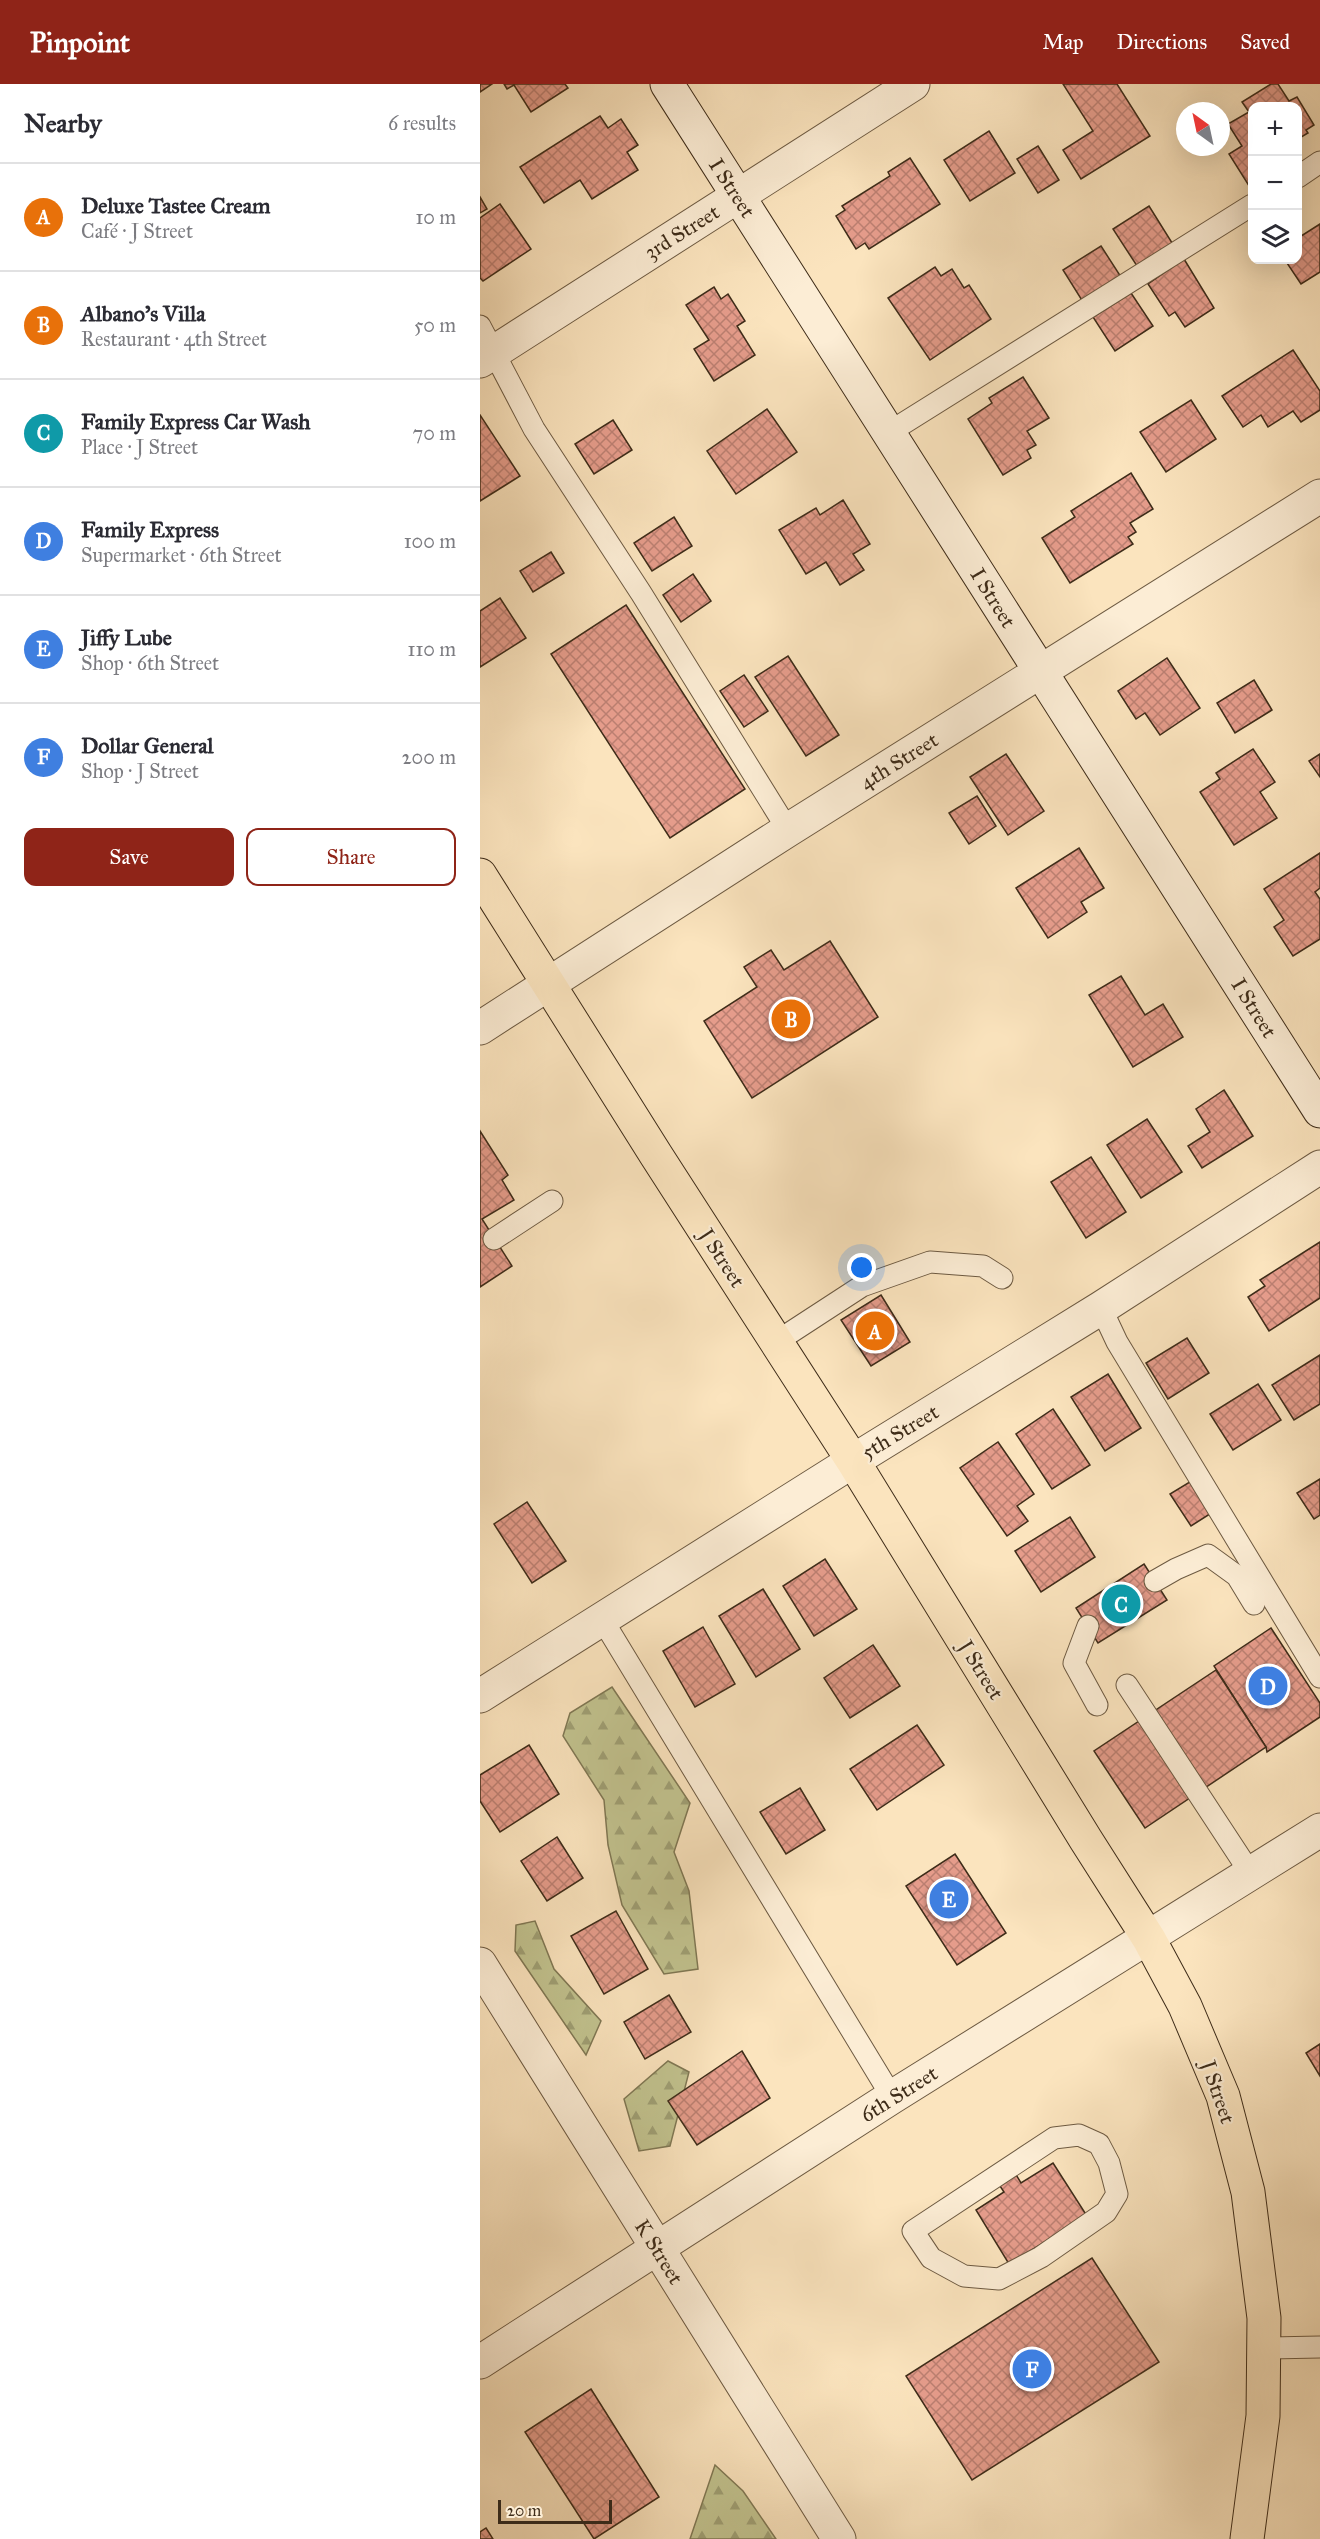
<!DOCTYPE html>
<html lang="en">
<head>
<meta charset="utf-8">
<style>
  :root { --surface:#fff; --page:#f2f2f3; --text:#2b2b33; --muted:#7c7c81; --line:#e1e1e2; --accent:#8f2418 }
  body { margin:0; font-family:"IM FELL Great Primer",serif; background:var(--page); color:var(--text) }
  .controls { position:absolute; right:18px; top:18px; display:grid; overflow:hidden; border-radius:12px; box-shadow:0 6px 24px #0002 }
  .controls button { width:54px; height:54px; display:grid; place-items:center; padding:0; border:0; border-bottom:2px solid var(--line); background:var(--surface); color:var(--text); font:30px sans-serif }
  .compass { position:absolute; left:696px; top:18px; width:54px; height:54px; border-radius:50%; background:var(--surface); box-shadow:0 6px 24px #0002; rotate:327deg }
  .scale { position:absolute; left:18px; bottom:15px; width:114px; box-sizing:border-box; padding-left:6px; border:3px solid #3e2c19; border-top:0; font-size:16px; line-height:21px; white-space:nowrap; color:#3e2c19; -webkit-text-stroke:4px #fcedd5; paint-order:stroke }
  .you { position:absolute; left:382px; top:1184px; width:21px; height:21px; margin:-15px; border:4px solid #fff; border-radius:50%; background:#1a73e8; box-shadow:0 0 0 9px #1a73e833 }
  .badge { display:grid; place-items:center; width:39px; height:39px; border-radius:50%; background:var(--accent); color:#fff; font-size:20px; font-weight:700 }
  .pin { position:absolute; translate:-50% -50%; border:3px solid #fff; box-shadow:0 2px 6px #0006 }
  .list { margin:0; padding:0; list-style:none }
  h2 { display:flex; justify-content:space-between; align-items:center; height:78px; margin:0; padding:0 24px; font-size:26px }
  h2 small { font-size:20px; font-weight:400; color:var(--muted) }
  .list li { display:grid; grid-template-columns:39px 1fr auto; gap:18px; align-items:center; box-sizing:border-box; height:108px; padding:0 24px; border-top:2px solid var(--line) }
  .list b { display:block; font-size:22px; white-space:nowrap }
  .list p { margin:0; font-size:20px; white-space:nowrap; color:var(--muted) }
  .list em { font-size:20px; font-style:normal; color:var(--muted) }
  .actions { display:flex; gap:12px; padding:18px 24px }
  .actions a { flex:1; padding:14px 0; border:2px solid var(--accent); border-radius:12px; text-align:center; font-size:21px; color:var(--accent) }
  .actions .main { background:var(--accent); color:#fff }
  .icon { flex:none; width:33px; height:33px; fill:none; stroke:currentColor; stroke-width:2; stroke-linecap:round; stroke-linejoin:round }
  .map { position:relative; flex:none; width:840px; height:2455px; overflow:hidden }
  header { display:flex; align-items:center; gap:36px; box-sizing:border-box; height:84px; padding:0 30px; background:var(--accent); color:#fff }
  header strong { font-size:28px }
  nav { display:flex; gap:33px; margin-inline-start:auto; font-size:21px }
  main { display:flex }
  aside { flex:1; background:var(--surface) }
  .map>svg:first-child { display:block }
</style>
</head>
<body>
<header>
<strong>Pinpoint</strong>
<nav><a>Map</a><a>Directions</a><a>Saved</a></nav>
</header>
<main>
<aside>
<h2>Nearby<small>6 results</small></h2>
<ul class="list">
<li><span class="badge" style="background:#e8710a">A</span><div><b>Deluxe Tastee Cream</b><p>Café · J Street</p></div><em>10 m</em></li>
<li><span class="badge" style="background:#e8710a">B</span><div><b>Albano's Villa</b><p>Restaurant · 4th Street</p></div><em>50 m</em></li>
<li><span class="badge" style="background:#0f9aa8">C</span><div><b>Family Express Car Wash</b><p>Place · J Street</p></div><em>70 m</em></li>
<li><span class="badge" style="background:#3f7fe0">D</span><div><b>Family Express</b><p>Supermarket · 6th Street</p></div><em>100 m</em></li>
<li><span class="badge" style="background:#3f7fe0">E</span><div><b>Jiffy Lube</b><p>Shop · 6th Street</p></div><em>110 m</em></li>
<li><span class="badge" style="background:#3f7fe0">F</span><div><b>Dollar General</b><p>Shop · J Street</p></div><em>200 m</em></li>
</ul>
<div class="actions"><a class="main">Save</a><a>Share</a></div>
</aside>
<div class="map">
<svg width="840" height="2455" viewBox="0 0 840 2455">
  <defs>
    <pattern id="forest-firs" width="22" height="20" patternUnits="userSpaceOnUse" patternTransform="scale(1.5)"><rect width="22" height="20" fill="#c2c38f"/><path d="M5 1l3.5 6h-7zM16 11l3.5 6h-7z" fill="#9f9f74"/></pattern>
    <pattern id="building-cross-hatch" width="8" height="8" patternUnits="userSpaceOnUse" patternTransform="scale(1.5)"><rect width="8" height="8" fill="#e59c8b"/><path d="M0 0l8 8M0 8l8-8" fill="none" stroke="#bb7f71"/></pattern>
  </defs>
  <rect width="100%" height="100%" fill="#fbe4be"/>
  <filter id="stains"><feTurbulence type="fractalNoise" baseFrequency=".00333" numOctaves="4"/><feColorMatrix values="0 0 0 0 .2 0 0 0 0 .09 0 0 0 0 .02 0 0 0 .5 -.17"/></filter>
  <radialGradient id="worn" r=".72"><stop offset=".6" stop-color="#630" stop-opacity="0"/><stop offset="1" stop-color="#630" stop-opacity=".3"/></radialGradient>
  <g fill="url(#forest-firs)" stroke="#807854" stroke-width="1.5">
    <polygon points="132,1603 210,1719 194,1768 209,1807 218,1885 184,1890 142,1821 128,1761 124,1716 83,1652 90,1629"/>
    <polygon points="55,1837 74,1885 121,1937 106,1971 35,1867 36,1841"/>
    <polygon points="188,1977 209,1988 190,2062 159,2067 144,2015"/>
    <polygon points="235,2381 263,2407 296,2455 210,2455"/>
  </g>
  <g fill="url(#building-cross-hatch)" stroke="#3e2c19" stroke-width="1.5">
    <polygon points="0,0 12,0 0,8"/>
    <polygon points="24,0 85,0 88,4 51,28 34,1 27,5"/>
    <polygon points="583,0 637,0 670,52 601,95 583,66 613,47"/>
    <polygon points="791,0 798,0 809,17 817,13 834,41 826,46 828,49 818,55 818,22 772,22 771,105 749,70 762,62 748,40 769,28 762,18"/>
    <polygon points="120,32 128,44 141,35 158,61 147,68 158,86 112,115 100,96 64,119 40,83"/>
    <polygon points="509,47 535,89 490,117 464,76"/>
    <polygon points="558,62 579,96 558,109 537,75"/>
    <polygon points="430,74 460,120 389,165 385,159 376,165 356,132 365,126 362,122 410,92 408,88"/>
    <polygon points="0,113 7,125 0,129"/>
    <polygon points="20,120 51,165 3,197 0,194 0,134"/>
    <polygon points="669,122 694,162 659,185 633,145"/>
    <polygon points="840,140 840,188 821,200 805,176 818,176 818,154"/>
    <polygon points="621,162 641,193 603,218 583,186"/>
    <polygon points="704,175 734,224 705,243 695,228 689,232 668,200"/>
    <polygon points="455,183 461,192 472,185 484,204 489,201 511,235 450,276 408,214"/>
    <polygon points="234,203 241,215 248,210 265,237 257,242 275,271 234,297 214,265 229,256 206,221"/>
    <polygon points="651,209 673,242 635,267 613,233"/>
    <polygon points="813,266 840,307 840,326 821,338 813,327 788,343 781,331 763,343 742,312"/>
    <polygon points="543,293 569,334 547,347 556,361 547,366 551,374 523,391 488,335 512,319 509,314"/>
    <polygon points="711,316 736,355 686,388 660,348"/>
    <polygon points="287,325 317,368 256,410 227,367"/>
    <polygon points="0,331 40,392 0,417"/>
    <polygon points="133,336 152,366 114,390 95,360"/>
    <polygon points="651,389 673,425 650,439 656,448 648,453 653,460 590,499 562,454 595,433 591,427"/>
    <polygon points="363,416 390,460 373,470 384,486 360,501 346,478 326,490 299,446 336,424 340,431"/>
    <polygon points="194,433 212,462 172,487 154,459"/>
    <polygon points="71,468 84,489 53,508 40,487"/>
    <polygon points="213,490 231,517 201,538 183,511"/>
    <polygon points="20,514 46,554 0,583 0,527"/>
    <polygon points="146,521 265,705 190,754 71,570"/>
    <polygon points="308,572 359,651 326,672 275,593"/>
    <polygon points="687,574 720,624 680,651 665,629 656,635 638,607"/>
    <polygon points="264,591 288,627 264,643 240,607"/>
    <polygon points="774,596 792,626 755,649 737,619"/>
    <polygon points="773,665 795,698 780,708 797,734 754,761 720,708 740,695 736,689"/>
    <polygon points="526,670 564,727 528,751 490,693"/>
    <polygon points="840,670 840,693 829,677"/>
    <polygon points="497,712 516,742 489,760 469,729"/>
    <polygon points="599,764 624,804 601,818 607,828 568,854 536,804"/>
    <polygon points="840,769 840,804 835,808 840,815 840,855 813,872 794,843 804,836 784,805"/>
    <polygon points="350,857 398,933 272,1014 224,937 277,903 264,883 291,866 304,886"/>
    <polygon points="641,892 665,931 683,920 703,953 653,983 609,911"/>
    <polygon points="744,1006 773,1052 722,1084 708,1062 730,1048 716,1025"/>
    <polygon points="667,1035 702,1088 661,1114 627,1061"/>
    <polygon points="0,1047 28,1091 22,1096 34,1116 2,1135 32,1182 0,1203"/>
    <polygon points="611,1073 646,1128 606,1154 571,1098"/>
    <polygon points="840,1158 840,1214 789,1247 768,1213 785,1202 780,1196"/>
    <polygon points="401,1211 430,1258 391,1282 361,1236"/>
    <polygon points="707,1254 729,1289 688,1315 666,1279"/>
    <polygon points="840,1271 840,1320 814,1336 792,1301"/>
    <polygon points="628,1290 661,1344 625,1367 591,1313"/>
    <polygon points="778,1300 801,1336 753,1366 730,1330"/>
    <polygon points="573,1325 610,1381 572,1405 536,1350"/>
    <polygon points="518,1358 554,1410 537,1422 548,1437 527,1452 480,1384"/>
    <polygon points="840,1395 840,1431 834,1435 817,1409"/>
    <polygon points="713,1396 733,1428 711,1442 690,1410"/>
    <polygon points="47,1418 86,1477 52,1499 14,1440"/>
    <polygon points="590,1433 615,1473 561,1508 535,1467"/>
    <polygon points="345,1475 377,1525 334,1552 303,1502"/>
    <polygon points="664,1480 687,1516 618,1559 596,1524"/>
    <polygon points="283,1505 320,1565 276,1593 239,1532"/>
    <polygon points="223,1543 255,1600 215,1623 183,1567"/>
    <polygon points="791,1544 840,1619 840,1633 787,1668 786,1663 734,1582"/>
    <polygon points="393,1561 420,1602 370,1634 344,1594"/>
    <polygon points="736,1586 786,1663 665,1744 614,1667"/>
    <polygon points="437,1641 464,1681 397,1726 370,1685"/>
    <polygon points="49,1661 79,1710 20,1748 0,1717 0,1691"/>
    <polygon points="320,1704 345,1746 306,1770 280,1728"/>
    <polygon points="77,1753 103,1794 67,1817 41,1777"/>
    <polygon points="475,1770 526,1849 477,1881 426,1802"/>
    <polygon points="136,1827 168,1885 124,1910 91,1852"/>
    <polygon points="189,1911 211,1948 165,1975 144,1938"/>
    <polygon points="840,1960 840,1992 826,1969"/>
    <polygon points="262,1967 290,2014 217,2061 188,2017"/>
    <polygon points="573,2079 607,2132 529,2180 496,2126 524,2108 518,2099 535,2089 541,2099"/>
    <polygon points="612,2174 679,2278 492,2396 426,2292"/>
    <polygon points="111,2305 179,2413 114,2455 45,2348"/>
    <polygon points="6,2444 13,2455 0,2455 0,2448"/>
  </g>
  <g fill="none" stroke-linecap="round" stroke-linejoin="round">
    <g stroke="#6d5a42" stroke-width="23">
      <g id="lane">
        <polyline points="818,93 840,78"/>
        <polyline points="0,242 54,345 161,509 308,746"/>
        <polyline points="408,349 772,121"/>
        <polyline points="14,1155 72,1117"/>
        <polyline points="621,1224 637,1258 840,1593"/>
        <polyline points="296,1258 382,1202 450,1178 503,1182 522,1194"/>
        <polyline points="675,1497 696,1485 728,1471 757,1492 774,1520"/>
        <polyline points="122,1535 412,2013"/>
        <polyline points="608,1542 594,1579 617,1621"/>
        <polyline points="647,1601 771,1790"/>
        <polygon points="599,2051 619,2060 629,2079 637,2110 626,2128 561,2173 519,2195 484,2192 451,2174 433,2147 574,2054"/>
        <polyline points="784,2264 840,2263"/>
      </g>
    </g>
    <g stroke="#6d5a42" stroke-width="35">
      <g id="street">
        <polyline points="0,277 433,0"/>
        <polyline points="0,944 308,746 840,412"/>
        <polyline points="0,1612 373,1377 621,1224 840,1083"/>
        <polyline points="0,1880 359,2455"/>
        <polyline points="0,2278 412,2013 840,1746"/>
      </g>
    </g>
    <g stroke="#3e2c19" stroke-width="35">
      <polyline id="secondary" points="187,0 840,1027"/>
    </g>
    <g stroke="#3e2c19" stroke-width="35">
      <polyline id="primary" points="0,791 176,1071 373,1377 606,1756 669,1855 705,1922 743,2012 768,2108 784,2234 783,2332 767,2455"/>
    </g>
    <use href="#lane" stroke="#fcedd5" stroke-width="21"/>
    <use href="#street" stroke="#fcedd5" stroke-width="33"/>
    <use href="#secondary" stroke="#fcedd5" stroke-width="33"/>
    <use href="#primary" stroke="#fbe4be" stroke-width="33"/>
  </g>
  <g text-anchor="middle" dominant-baseline="central" stroke-width="4.5" stroke-linejoin="round" paint-order="stroke">
    <g font-size="21" fill="#3e2c19" stroke="#fcedd5">
      <text transform="translate(252 104) rotate(57)">I Street</text>
      <text transform="translate(202 148) rotate(-32)">3rd Street</text>
      <text transform="translate(513 514) rotate(58)">I Street</text>
      <text transform="translate(419 677) rotate(-32)">4th Street</text>
      <text transform="translate(774 924) rotate(58)">I Street</text>
      <text transform="translate(242 1174) rotate(57)">J Street</text>
      <text transform="translate(420 1348) rotate(-31)">5th Street</text>
      <text transform="translate(501 1586) rotate(58)">J Street</text>
      <text transform="translate(738 2008) rotate(71)">J Street</text>
      <text transform="translate(419 2010) rotate(-32)">6th Street</text>
      <text transform="translate(179 2168) rotate(58)">K Street</text>
    </g>
  </g>
  <rect width="100%" height="100%" filter="url(#stains)"/>
  <rect width="100%" height="100%" fill="url(#worn)"/>
</svg>
<div class="controls">
<button>+</button>
<button>−</button>
<button><svg class="icon" aria-label="layers" viewBox="0 0 24 24"><path d="M12 4l9 5-9 5-9-5zM3 14l9 5 9-5"/></svg></button>
</div>
<svg class="compass" viewBox="-18 -18 36 36"><path d="M0-13l5 13h-10z" fill="#e53935"/><path d="M0 13l5-13h-10z" fill="#7c7c81"/></svg>
<div class="scale">20 m</div>
<div class="you"></div>
<div class="pin badge" style="left:395px;top:1247px;background:#e8710a">A</div>
<div class="pin badge" style="left:311px;top:935px;background:#e8710a">B</div>
<div class="pin badge" style="left:641px;top:1520px;background:#0f9aa8">C</div>
<div class="pin badge" style="left:788px;top:1602px;background:#3f7fe0">D</div>
<div class="pin badge" style="left:469px;top:1815px;background:#3f7fe0">E</div>
<div class="pin badge" style="left:552px;top:2285px;background:#3f7fe0">F</div>
</div>
</main>
</body>
</html>
